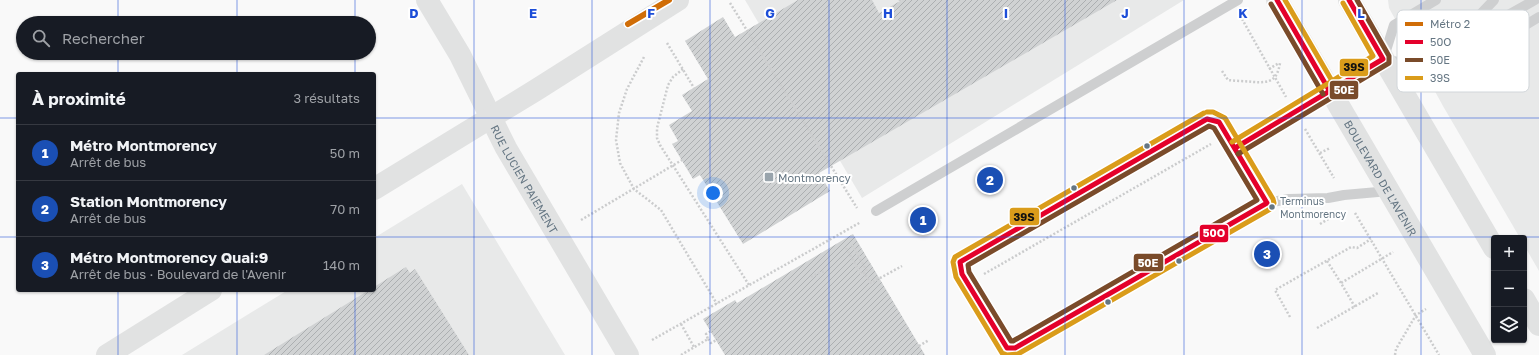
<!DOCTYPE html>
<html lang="fr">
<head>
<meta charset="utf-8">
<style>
  :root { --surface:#171b24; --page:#20242c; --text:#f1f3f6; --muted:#9ea1a6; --line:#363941; --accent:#b45309 }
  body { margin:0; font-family:"Golos Text",sans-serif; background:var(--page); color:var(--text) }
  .controls { position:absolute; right:12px; bottom:12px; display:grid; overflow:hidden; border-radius:4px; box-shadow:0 1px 3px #0004 }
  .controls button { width:36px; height:36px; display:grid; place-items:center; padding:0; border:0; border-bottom:1px solid var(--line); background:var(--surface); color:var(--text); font:20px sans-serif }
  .you { position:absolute; left:713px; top:193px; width:14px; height:14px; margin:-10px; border:3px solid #fff; border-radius:50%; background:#1a73e8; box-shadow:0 0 0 6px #1a73e833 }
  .badge { display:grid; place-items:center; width:26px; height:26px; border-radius:50%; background:var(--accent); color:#fff; font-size:13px; font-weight:700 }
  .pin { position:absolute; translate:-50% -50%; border:2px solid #fff; box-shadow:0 1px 4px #0006 }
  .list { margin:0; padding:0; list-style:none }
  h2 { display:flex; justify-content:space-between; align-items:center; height:52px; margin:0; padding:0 16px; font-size:17px }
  h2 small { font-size:13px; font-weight:400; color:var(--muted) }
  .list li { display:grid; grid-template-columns:26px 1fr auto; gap:12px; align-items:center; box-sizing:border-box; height:56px; padding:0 16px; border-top:1px solid var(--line) }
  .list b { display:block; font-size:15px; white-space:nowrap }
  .list p { margin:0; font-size:13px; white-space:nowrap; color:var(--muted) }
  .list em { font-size:13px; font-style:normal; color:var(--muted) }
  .icon { flex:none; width:22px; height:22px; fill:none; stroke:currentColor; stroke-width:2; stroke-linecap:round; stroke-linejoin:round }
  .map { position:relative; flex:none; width:1539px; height:355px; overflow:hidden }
  .search { position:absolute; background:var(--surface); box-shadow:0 1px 3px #0004; left:16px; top:16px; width:360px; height:44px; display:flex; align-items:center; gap:10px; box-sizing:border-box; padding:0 14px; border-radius:22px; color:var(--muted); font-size:15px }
  .panel { position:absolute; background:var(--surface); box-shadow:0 1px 3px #0004; left:16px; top:72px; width:360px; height:220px; border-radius:4px }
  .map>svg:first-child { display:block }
</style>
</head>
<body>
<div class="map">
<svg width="1539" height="355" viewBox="0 0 1539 355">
  <defs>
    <pattern id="building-hatch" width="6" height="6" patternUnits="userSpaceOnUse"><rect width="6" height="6" fill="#d0d2d3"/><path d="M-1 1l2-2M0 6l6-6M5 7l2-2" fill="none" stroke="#acafb1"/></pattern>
  </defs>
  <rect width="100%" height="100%" fill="#f9f9f9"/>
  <g fill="#e8e9e9">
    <polygon points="745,0 1184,0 862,198"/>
    <polygon points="1388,0 1539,0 1539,271 1524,245 1524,238 1520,238 1443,106 1389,8"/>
    <polygon points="462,184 565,355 182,355 288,290 374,290 374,238"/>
  </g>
  <g fill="url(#building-hatch)">
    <polygon points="798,0 872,0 879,13 902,0 1117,0 819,173 830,191 743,244 700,175 693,179 672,144 678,141 669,125 692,111 682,95 708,79 685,41 723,17 735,37"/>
    <polygon points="853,234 925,355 725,355 703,319 735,300 737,303"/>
    <polygon points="406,267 410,273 415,269 469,355 264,355 369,290 374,290 374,287"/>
  </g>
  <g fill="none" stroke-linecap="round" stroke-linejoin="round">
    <g stroke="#cbcccd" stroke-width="2.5" stroke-dasharray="2 2" stroke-linecap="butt">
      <polyline points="900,0 900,1"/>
      <polyline points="730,3 857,208"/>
      <polyline points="1242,19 1286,97"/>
      <polyline points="667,43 694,88"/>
      <polyline points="644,57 627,89 619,113 616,140 620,163 634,189 661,210 717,304"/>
      <polyline points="683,69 673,77 668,85 657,128 657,138 660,145 749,285"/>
      <polyline points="1269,69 1279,63"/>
      <path d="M1222 71 1228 80C1236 81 1245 81 1253 82 1270 83 1277 81 1280 63"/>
      <polyline points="1305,129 1334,178"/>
      <polyline points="1320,153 1330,148"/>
      <polyline points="1355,213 1439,355"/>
      <polyline points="581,220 682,160"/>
      <polyline points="1320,224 1330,218"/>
      <polyline points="852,245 867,271 864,273 871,283 902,266"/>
      <polyline points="846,248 861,274 864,273"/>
      <polyline points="1327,261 1341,283"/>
      <polyline points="984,274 1211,144"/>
      <polyline points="811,277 819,273 826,271"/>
      <polyline points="1355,307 1341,283 1393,252"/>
      <polyline points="1290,317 1275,290 1351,247 1357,248 1371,239"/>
      <polyline points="681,324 694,347"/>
      <polyline points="1317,328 1378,293"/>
      <polyline points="708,339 711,343 720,338"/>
      <polyline points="652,340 861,222"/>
      <polyline points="919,346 929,340"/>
      <polyline points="681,355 708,339 706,334 714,329"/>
      <polyline points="1395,355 1396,349 1416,315 1426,309"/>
    </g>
    <g stroke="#cecfd0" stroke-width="10">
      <polyline points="1454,42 1494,0"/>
      <polyline points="1461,45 1514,32 1539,17"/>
      <polyline points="1384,57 1394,25 1436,0"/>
      <path d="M1235 148C1285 120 1333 88 1383 59L1417 66 1535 0"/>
      <polyline points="1267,203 1219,122 1211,119 1207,119 964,259 960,262 962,274 1005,345 1007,348 1011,349 1267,203 1289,199 1328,198 1344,195 1389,191"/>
      <polyline points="876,211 1238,0"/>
    </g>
    <g stroke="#e1e2e2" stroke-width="22">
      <path id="s1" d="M427 0 460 55 506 148 628 355"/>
      <path id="s2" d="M1277 0 1485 355"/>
      <polyline points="1349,0 1494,248"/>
      <polyline points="374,189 536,90 678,0"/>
      <polyline points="1524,299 1539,325"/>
      <polyline points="107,355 211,290"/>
    </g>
    <g stroke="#fff" stroke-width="8">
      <g id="bus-1">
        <polyline points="1277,0 1329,90"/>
        <polygon points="1207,119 1219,122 1267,203 1015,348 1007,348 962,274 960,262"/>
        <polyline points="1235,148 1383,59 1349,0"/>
      </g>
    </g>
    <g stroke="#fff" stroke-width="8">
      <g id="bus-2">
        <polyline points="1271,4 1323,94"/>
        <polygon points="1209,126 1214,128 1257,200 1013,341 1011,341 969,272 968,265"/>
        <polyline points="1238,154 1389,63 1389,56 1357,0"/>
      </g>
    </g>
    <g stroke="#fff" stroke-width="8">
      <g id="bus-3">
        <polyline points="1285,0 1335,86"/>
        <polyline points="1204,113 955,257 953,262 956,277 1002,353 1007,355 1018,354 1272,208 1274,203 1273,199 1225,118 1213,112 1207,112"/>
        <polyline points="1232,142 1373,56 1343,3"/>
      </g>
    </g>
    <use href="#bus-1" stroke="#e4002b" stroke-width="5"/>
    <use href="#bus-2" stroke="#7a4b2a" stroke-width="5"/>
    <use href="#bus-3" stroke="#da9c1a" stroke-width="5"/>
    <g stroke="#fff" stroke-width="9">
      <polyline id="metro-1" points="628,24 669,0"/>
    </g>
    <use href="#metro-1" stroke="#d06d07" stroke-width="6"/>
  </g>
  <path fill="none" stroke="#1d4ed8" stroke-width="1" stroke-opacity="0.55" d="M118 0V23M237 0V23M355 0V23M474 0V355M592 0V355M710 0V355M829 0V355M947 0V355M1065 0V355M1184 0V355M1302 0V355M1421 0V355M118 53V74M237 53V74M355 53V74M0 118H18M374 118H1539M0 237H18M374 237H1539M118 290V355M237 290V355M355 290V355"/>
  <g fill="#657683" stroke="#fff" stroke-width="1.5">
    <circle cx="1147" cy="146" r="3.5"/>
    <circle cx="1074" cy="188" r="3.5"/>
    <circle cx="1272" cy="207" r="3.5"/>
    <circle cx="1179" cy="261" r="3.5"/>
    <circle cx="1108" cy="302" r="3.5"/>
  </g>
  <rect fill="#99a4ac" stroke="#fff" stroke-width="1.5" x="764" y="172" width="10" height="10" rx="2"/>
  <g text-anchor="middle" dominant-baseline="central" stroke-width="4" stroke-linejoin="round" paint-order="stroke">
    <g font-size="10" fill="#657683" stroke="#fff" text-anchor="start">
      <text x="1280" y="201">Terminus<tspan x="1280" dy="13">Montmorency</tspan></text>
    </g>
    <g font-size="11" fill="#657683" stroke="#fff" text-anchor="start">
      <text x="778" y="177">Montmorency</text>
    </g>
    <g font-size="11" fill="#657683" stroke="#fff">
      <text stroke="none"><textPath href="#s2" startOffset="206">BOULEVARD DE L'AVENIR</textPath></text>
      <text stroke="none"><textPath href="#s1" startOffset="204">RUE LUCIEN PAIEMENT</textPath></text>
    </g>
  </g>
  <rect x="1397" y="10" width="132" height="82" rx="6" fill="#fff" stroke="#d1d6da" stroke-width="1"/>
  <rect x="1405" y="22" width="18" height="4" fill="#d06d07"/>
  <rect x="1405" y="40" width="18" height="4" fill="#e4002b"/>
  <rect x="1405" y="58" width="18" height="4" fill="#7a4b2a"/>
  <rect x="1405" y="76" width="18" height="4" fill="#da9c1a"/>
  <g font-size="11" fill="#657683">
    <text x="1430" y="28">Métro 2</text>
    <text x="1430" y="46">50O</text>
    <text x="1430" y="64">50E</text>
    <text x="1430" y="82">39S</text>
  </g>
  <g font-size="13" text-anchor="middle" font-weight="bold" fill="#1d4ed8" stroke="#fff" stroke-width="4" stroke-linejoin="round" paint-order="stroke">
    <text x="414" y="18">D</text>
    <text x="533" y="18">E</text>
    <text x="651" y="18">F</text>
    <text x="770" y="18">G</text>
    <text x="888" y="18">H</text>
    <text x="1006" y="18">I</text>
    <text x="1125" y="18">J</text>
    <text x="1243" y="18">K</text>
    <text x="1361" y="18">L</text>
  </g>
  <g stroke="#fff" stroke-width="1.5">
    <rect x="1339" y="58" width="30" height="19" rx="4" fill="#da9c1a"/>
    <rect x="1329" y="80" width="30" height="20" rx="4" fill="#7a4b2a"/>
    <rect x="1009" y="207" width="31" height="19" rx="4" fill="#da9c1a"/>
    <rect x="1199" y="224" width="30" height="19" rx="4" fill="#e4002b"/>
    <rect x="1133" y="253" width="31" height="19" rx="4" fill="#7a4b2a"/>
  </g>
  <g font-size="11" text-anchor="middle" font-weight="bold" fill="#fff">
    <text x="1344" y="94">50E</text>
    <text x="1214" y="237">50O</text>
    <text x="1148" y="267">50E</text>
  </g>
  <g font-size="11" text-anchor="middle" font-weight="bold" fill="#111">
    <text x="1354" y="71">39S</text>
    <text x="1024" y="221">39S</text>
  </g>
</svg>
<div class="controls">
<button>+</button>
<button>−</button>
<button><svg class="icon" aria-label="layers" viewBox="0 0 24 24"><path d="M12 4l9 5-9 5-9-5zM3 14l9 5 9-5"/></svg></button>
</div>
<div class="you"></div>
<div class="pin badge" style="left:923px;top:220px;background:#1a4fb4">1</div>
<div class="pin badge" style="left:990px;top:180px;background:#1a4fb4">2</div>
<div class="pin badge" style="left:1267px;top:254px;background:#1a4fb4">3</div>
<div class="search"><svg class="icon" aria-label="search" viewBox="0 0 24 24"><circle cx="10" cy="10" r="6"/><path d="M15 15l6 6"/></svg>Rechercher</div>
<section class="panel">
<h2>À proximité<small>3 résultats</small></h2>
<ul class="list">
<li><span class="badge" style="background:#1a4fb4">1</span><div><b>Métro Montmorency</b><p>Arrêt de bus</p></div><em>50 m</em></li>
<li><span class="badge" style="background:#1a4fb4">2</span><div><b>Station Montmorency</b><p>Arrêt de bus</p></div><em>70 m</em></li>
<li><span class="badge" style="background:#1a4fb4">3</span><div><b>Métro Montmorency Quai:9</b><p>Arrêt de bus · Boulevard de l'Avenir</p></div><em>140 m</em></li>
</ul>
</section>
</div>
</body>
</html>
